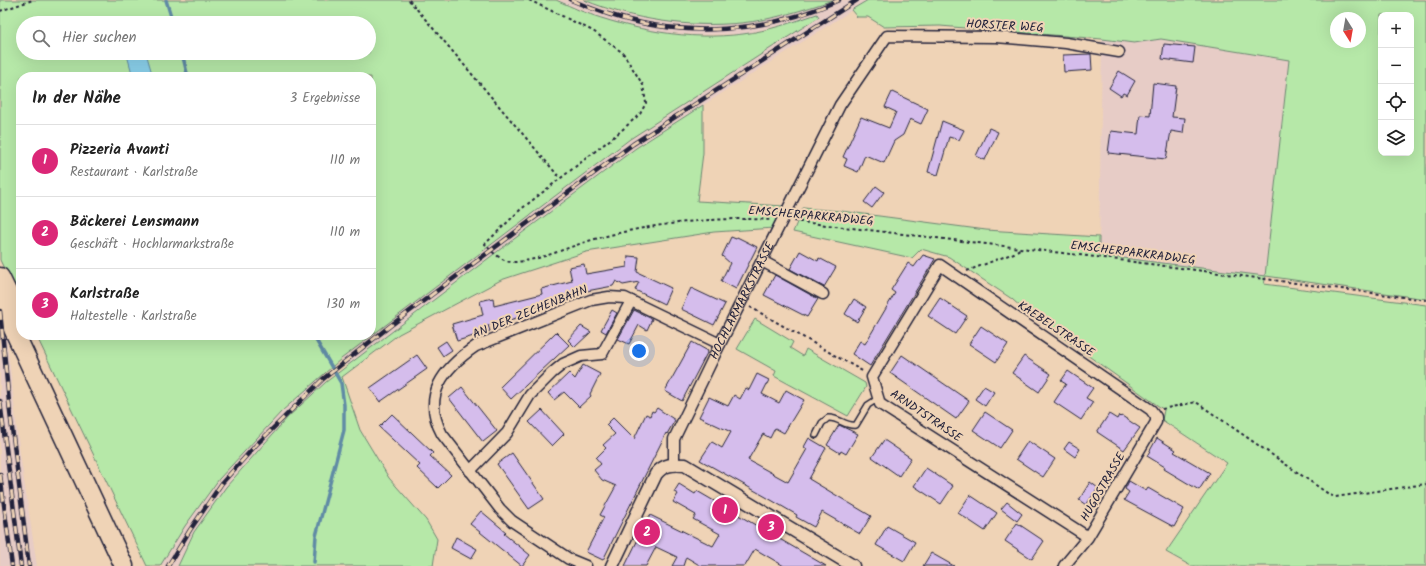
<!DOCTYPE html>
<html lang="de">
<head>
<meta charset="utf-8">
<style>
  :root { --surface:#fff; --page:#f2f2f2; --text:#222; --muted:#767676; --line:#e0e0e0; --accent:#db2777 }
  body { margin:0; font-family:Kalam,sans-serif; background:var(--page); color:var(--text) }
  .controls { position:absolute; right:12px; top:12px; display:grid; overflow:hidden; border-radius:8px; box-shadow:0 4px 16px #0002 }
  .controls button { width:36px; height:36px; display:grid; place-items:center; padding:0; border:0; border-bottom:1px solid var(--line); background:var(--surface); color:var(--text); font:20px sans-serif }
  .compass { position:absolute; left:1330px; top:12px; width:36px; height:36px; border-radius:50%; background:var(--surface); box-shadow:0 4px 16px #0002; rotate:169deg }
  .you { position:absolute; left:639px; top:351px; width:14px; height:14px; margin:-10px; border:3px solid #fff; border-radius:50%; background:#1a73e8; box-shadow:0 0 0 6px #1a73e833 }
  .badge { display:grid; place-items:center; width:26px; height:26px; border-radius:50%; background:var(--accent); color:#fff; font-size:13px; font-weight:700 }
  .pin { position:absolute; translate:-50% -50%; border:2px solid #fff; box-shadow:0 1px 4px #0006 }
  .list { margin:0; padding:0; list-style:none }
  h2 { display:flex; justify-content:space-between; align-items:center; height:52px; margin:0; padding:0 16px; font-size:17px }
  h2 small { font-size:13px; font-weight:400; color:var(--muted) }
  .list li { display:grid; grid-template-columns:26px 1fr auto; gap:12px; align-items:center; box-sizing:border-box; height:72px; padding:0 16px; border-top:1px solid var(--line) }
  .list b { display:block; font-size:15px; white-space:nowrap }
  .list p { margin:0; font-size:13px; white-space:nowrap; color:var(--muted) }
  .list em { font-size:13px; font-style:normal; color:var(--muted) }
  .icon { flex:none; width:22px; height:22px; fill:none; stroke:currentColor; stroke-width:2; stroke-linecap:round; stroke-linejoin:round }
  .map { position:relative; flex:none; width:1426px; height:566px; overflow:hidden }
  .search { position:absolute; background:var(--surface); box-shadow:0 4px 16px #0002; left:16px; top:16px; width:360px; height:44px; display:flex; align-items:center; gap:10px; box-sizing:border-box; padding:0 14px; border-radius:22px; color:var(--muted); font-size:15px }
  .panel { position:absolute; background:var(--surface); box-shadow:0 4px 16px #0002; left:16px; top:72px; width:360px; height:268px; border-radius:16px }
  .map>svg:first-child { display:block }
</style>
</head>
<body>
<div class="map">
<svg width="1426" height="566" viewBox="0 0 1426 566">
  <rect width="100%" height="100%" fill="#efd3b6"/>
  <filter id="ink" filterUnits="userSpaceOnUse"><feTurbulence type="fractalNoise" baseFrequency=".025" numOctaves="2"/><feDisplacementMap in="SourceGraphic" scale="8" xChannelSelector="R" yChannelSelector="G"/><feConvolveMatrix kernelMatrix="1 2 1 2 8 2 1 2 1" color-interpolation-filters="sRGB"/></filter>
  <g filter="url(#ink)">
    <g fill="#e7ccc6">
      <polygon points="556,0 584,0 610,11 658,21 700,24 742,23 777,16 833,0 868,0 636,148 347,366 341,359 630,139 819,17 743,34 696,35 657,32 607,21"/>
      <polygon points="1102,39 1134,43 1161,39 1289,60 1265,276 1099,255"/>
      <polygon points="0,280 19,447 37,566 0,566"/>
      <polygon points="321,376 326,382 288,417 194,532 178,566 160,566 185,526 219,479 282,411"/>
    </g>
    <g fill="#b6e8a8" stroke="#6c8572" fill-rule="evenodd">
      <path d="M0 0H556C564 4 573 7 581 11 632 30 689 41 743 34 768 31 793 22 817 14L819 17 630 139 341 359 282 411 219 479 185 526 160 566H147L36 335H371V77H21V304L0 260ZM23 23H369V53H23Z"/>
      <path d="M584 0H833C803 10 772 20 741 23 688 28 633 20 584 0Z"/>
      <path d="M868 0H1426V299L1266 276 1264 284 1426 305V566H1191L1166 552 1227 463 1162 420 1164 410 1023 309 1012 299 949 257 921 249 912 258 793 232 803 208 841 211 986 230 1099 237V255L1265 276 1289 60 1161 39 1134 43 1102 39 940 26 884 27 868 17H857L851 10ZM1381 15H1411V153H1381ZM1336 18H1360V42H1336Z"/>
      <polygon points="703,105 703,153 697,201 784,206 774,228 714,232 586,252 501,280 399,334 342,377 360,430 389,478 426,520 437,539 433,566 178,566 194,532 226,487 288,417 326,382 498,251 636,148"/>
      <polygon points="755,319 793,342 790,348 803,356 806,349 865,383 866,387 848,416 774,376 776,371 737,349"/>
    </g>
    <polygon fill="#8bd1ec" stroke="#618ba5" points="132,53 146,53 153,77 133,77 127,55"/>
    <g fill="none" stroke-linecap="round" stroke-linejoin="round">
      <g stroke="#618ba5" stroke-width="3.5">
        <polyline points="166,0 173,23"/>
        <polyline points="182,53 188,77"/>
        <polyline points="313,335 341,383 344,405 344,430 316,536 314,562"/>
      </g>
    </g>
    <g fill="#d5bdec" stroke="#22223b">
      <polygon points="1164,44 1195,47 1193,63 1162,59"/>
      <polygon points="1091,54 1092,70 1064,72 1063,55"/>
      <polygon points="1119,71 1135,81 1127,95 1123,93 1121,96 1109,88"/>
      <polygon points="1153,83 1176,86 1172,117 1185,118 1183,133 1171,131 1166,159 1108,153 1111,131 1138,134 1140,115 1150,116"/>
      <polygon points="892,92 928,109 921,124 910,119 903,135 894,141 884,163 865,155 858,172 844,166 847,159 843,157 861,117 889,128 896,112 885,107"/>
      <polygon points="942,121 964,130 959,140 949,137 938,175 928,172"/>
      <polygon points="989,128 998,132 985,160 976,156"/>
      <polygon points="876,186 884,192 872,208 864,202"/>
      <polygon points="731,237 736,239 737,237 757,247 736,289 721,281 730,263 722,256"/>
      <polygon points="800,251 818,261 819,258 836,267 824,287 790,269"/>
      <polygon points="923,255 935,259 870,366 852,354 860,341 865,344 895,293 891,290 908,263 914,267"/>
      <polygon points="628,256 639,257 637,272 671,288 664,304 635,290 639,282 623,285 616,281 613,286 576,293 577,296 531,308 533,314 488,325 490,331 457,341 452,324 483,315 480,301 493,298 494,306 542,294 541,289 572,281 569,267 584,264 586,274 627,267"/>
      <polygon points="775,275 818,299 807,317 764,295"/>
      <polygon points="691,288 725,304 714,325 681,309"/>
      <polygon points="940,298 967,316 955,334 928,316"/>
      <polygon points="854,299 866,307 857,322 845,314"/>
      <polygon points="612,310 617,313 606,333 601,330"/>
      <polygon points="634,310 652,319 647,330 639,325 629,344 618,339"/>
      <polygon points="581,326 591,332 575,347 568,340"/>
      <polygon points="981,326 1008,344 996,362 969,344"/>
      <polygon points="556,332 569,345 511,399 500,387"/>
      <polygon points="446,341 452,350 443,356 437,347"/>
      <polygon points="692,342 708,351 682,401 665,391"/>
      <polygon points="417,355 427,369 380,402 370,388"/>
      <polygon points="902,355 969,401 956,419 890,373"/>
      <polygon points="1024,356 1051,374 1039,392 1012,373"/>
      <polygon points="583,365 600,374 590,394 591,396 579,407 564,392 554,400 548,393 569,373 575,379"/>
      <polygon points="1068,371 1093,388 1086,398 1093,402 1081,420 1054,402 1066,384 1061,381"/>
      <polygon points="757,374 769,380 762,394 779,403 786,390 804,400 784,433 775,428 770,438 763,434 748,460 788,482 807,449 804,447 809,438 826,448 809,479 871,516 860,534 822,512 814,527 796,517 797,515 766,497 700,460 712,442 722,448 731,432 699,417 709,397 728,406 734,395 740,399 746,388 749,390"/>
      <polygon points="984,386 994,392 985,406 975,399"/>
      <polygon points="462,387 497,431 483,442 449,398"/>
      <polygon points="657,408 675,420 667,434 666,433 603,560 586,552 604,517 600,515 616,486 602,480 594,470 601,464 596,458 606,448 603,445 615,434 606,425 613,418 634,439 646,414 650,416 652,411 654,412"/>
      <polygon points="542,410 564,434 552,446 529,422"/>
      <polygon points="985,412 1012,430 1000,448 973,430"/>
      <polygon points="392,414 433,453 430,456 451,475 438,488 417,468 420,465 379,427"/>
      <polygon points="1109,414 1117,419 1119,415 1121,417 1122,416 1140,428 1124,450 1097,432"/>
      <polygon points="839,425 858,434 846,454 841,451 840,453 827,445"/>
      <polygon points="1157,438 1176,450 1174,452 1210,473 1199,490 1164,469 1165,467 1147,456"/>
      <polygon points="884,440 911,458 899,476 872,457"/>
      <polygon points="1028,441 1055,459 1043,477 1016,459"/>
      <polygon points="1069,442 1080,449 1075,457 1064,449"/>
      <polygon points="512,453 544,499 529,509 497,464"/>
      <polygon points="926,468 953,486 941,504 914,486"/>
      <polygon points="1129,481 1146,491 1148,488 1184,509 1174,527 1124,500 1129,492 1125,489"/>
      <polygon points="1090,482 1098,488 1086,505 1079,500"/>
      <polygon points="679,484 695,494 697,491 826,566 784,566 755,549 745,566 701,566 686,557 683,566 672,566 677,557 656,547 646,566 625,566 650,515 713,546 720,534 693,519 696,515 673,502 678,494 674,492"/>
      <polygon points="970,495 997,513 985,531 958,513"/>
      <polygon points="1007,502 1022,514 1017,521 1001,509"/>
      <polygon points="481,511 506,532 504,534 530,555 522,566 470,524"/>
      <polygon points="1017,523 1044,541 1032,559 1005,541"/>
      <polygon points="887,526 915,542 904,561 876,545"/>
      <polygon points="456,537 477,549 471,559 451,548"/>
      <polygon points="931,553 954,566 923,566"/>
    </g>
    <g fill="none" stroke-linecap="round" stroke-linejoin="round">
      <g stroke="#22223b" stroke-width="8">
        <path id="service" d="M816 435 822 423 828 418C838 417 846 427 856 425L868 405 879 398"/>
      </g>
      <g stroke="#22223b" stroke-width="13">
        <g id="minor">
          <polyline points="762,261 823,294"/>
          <path id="s1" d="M674 464V439L720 344 840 105 887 36 996 37 1066 43 1119 52"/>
          <polyline points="470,471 507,433 530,395 552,373 563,364 581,356 602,354 631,301"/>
          <path d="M586 566 569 559 512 521 500 509 442 434C421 395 444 368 476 346L591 300 609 297 625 298 720 344"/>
          <polyline points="1064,566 1088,537 1156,422 1156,417 1151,410 940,265 872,377 880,404 1088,537"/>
        </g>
      </g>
      <g stroke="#22223b" stroke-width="15">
        <path id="tertiary" d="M612 566 656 474C664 464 673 464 685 465L853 566"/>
      </g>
      <g stroke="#22223b" stroke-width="21">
        <g id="motorway">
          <polyline points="0,277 17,312"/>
          <polyline points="0,301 124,566"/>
        </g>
      </g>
      <g stroke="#22223b" stroke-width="2" stroke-dasharray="3 3" stroke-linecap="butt">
        <polyline points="409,0 560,178"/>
        <path d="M529 0 593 31 623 53 643 85 646 103 640 114 621 131 520 210 485 244C492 252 503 263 515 262 544 260 571 245 599 238 649 224 719 216 771 220"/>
        <polyline points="0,11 33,0"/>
        <polyline points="793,221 1096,257 1426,300"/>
        <polyline points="967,271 1014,253 1021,248"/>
        <polyline points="750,307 864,372"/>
        <polyline points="1162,409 1196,402 1330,495 1335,497 1426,484"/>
      </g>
      <use href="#service" stroke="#efd3b6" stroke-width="5"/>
      <use href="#minor" stroke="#efd3b6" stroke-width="10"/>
      <use href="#tertiary" stroke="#efd3b6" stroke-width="12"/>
      <use href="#motorway" stroke="#efd3b6" stroke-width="18"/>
      <g stroke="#22223b" stroke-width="4.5">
        <g id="rail">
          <path d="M571 0C583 5 595 10 608 14 684 39 767 33 839 0"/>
          <polyline points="0,311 10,412 29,566"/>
          <polyline points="0,401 21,566"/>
          <polyline points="0,474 12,566"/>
          <polyline points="168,566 190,530 222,483 256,445 323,379 390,326 633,144 857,0"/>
        </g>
      </g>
      <use href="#rail" stroke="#efd3b6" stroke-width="3" stroke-dasharray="9" stroke-linecap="butt"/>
    </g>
  </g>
  <g text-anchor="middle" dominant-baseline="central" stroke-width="4" stroke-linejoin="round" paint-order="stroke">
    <g font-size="12" fill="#22223b" stroke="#efd3b6">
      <text transform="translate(1005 26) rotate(3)">HORSTER WEG</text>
      <text transform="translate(811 216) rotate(5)">EMSCHERPARKRADWEG</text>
      <text transform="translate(1133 253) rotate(7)">EMSCHERPARKRADWEG</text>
      <text stroke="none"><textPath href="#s1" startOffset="179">HOCHLARMARKSTRASSE</textPath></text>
      <text transform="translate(530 312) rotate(-22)">AN DER ZECHENBAHN</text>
      <text transform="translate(1056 329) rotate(34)">KAEBELSTRASSE</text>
      <text transform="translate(926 416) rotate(34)">ARNDTSTRASSE</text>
      <text transform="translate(1103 487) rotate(-60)">HUGOSTRASSE</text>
    </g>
  </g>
</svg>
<div class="controls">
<button>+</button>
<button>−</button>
<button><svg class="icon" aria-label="locate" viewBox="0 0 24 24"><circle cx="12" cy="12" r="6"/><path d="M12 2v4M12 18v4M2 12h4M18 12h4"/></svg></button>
<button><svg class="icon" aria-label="layers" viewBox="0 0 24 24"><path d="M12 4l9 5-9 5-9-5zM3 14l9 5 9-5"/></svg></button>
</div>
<svg class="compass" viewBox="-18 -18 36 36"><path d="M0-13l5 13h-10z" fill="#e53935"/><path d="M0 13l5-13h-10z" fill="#767676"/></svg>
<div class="you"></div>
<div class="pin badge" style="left:725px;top:510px">1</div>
<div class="pin badge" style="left:647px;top:532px">2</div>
<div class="pin badge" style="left:771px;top:527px">3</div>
<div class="search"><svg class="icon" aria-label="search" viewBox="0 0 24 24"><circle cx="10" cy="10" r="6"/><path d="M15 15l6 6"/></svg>Hier suchen</div>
<section class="panel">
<h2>In der Nähe<small>3 Ergebnisse</small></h2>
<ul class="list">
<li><span class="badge">1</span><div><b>Pizzeria Avanti</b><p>Restaurant · Karlstraße</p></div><em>110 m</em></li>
<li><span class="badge">2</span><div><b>Bäckerei Lensmann</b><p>Geschäft · Hochlarmarkstraße</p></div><em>110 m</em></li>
<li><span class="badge">3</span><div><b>Karlstraße</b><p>Haltestelle · Karlstraße</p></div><em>130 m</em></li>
</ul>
</section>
</div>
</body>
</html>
